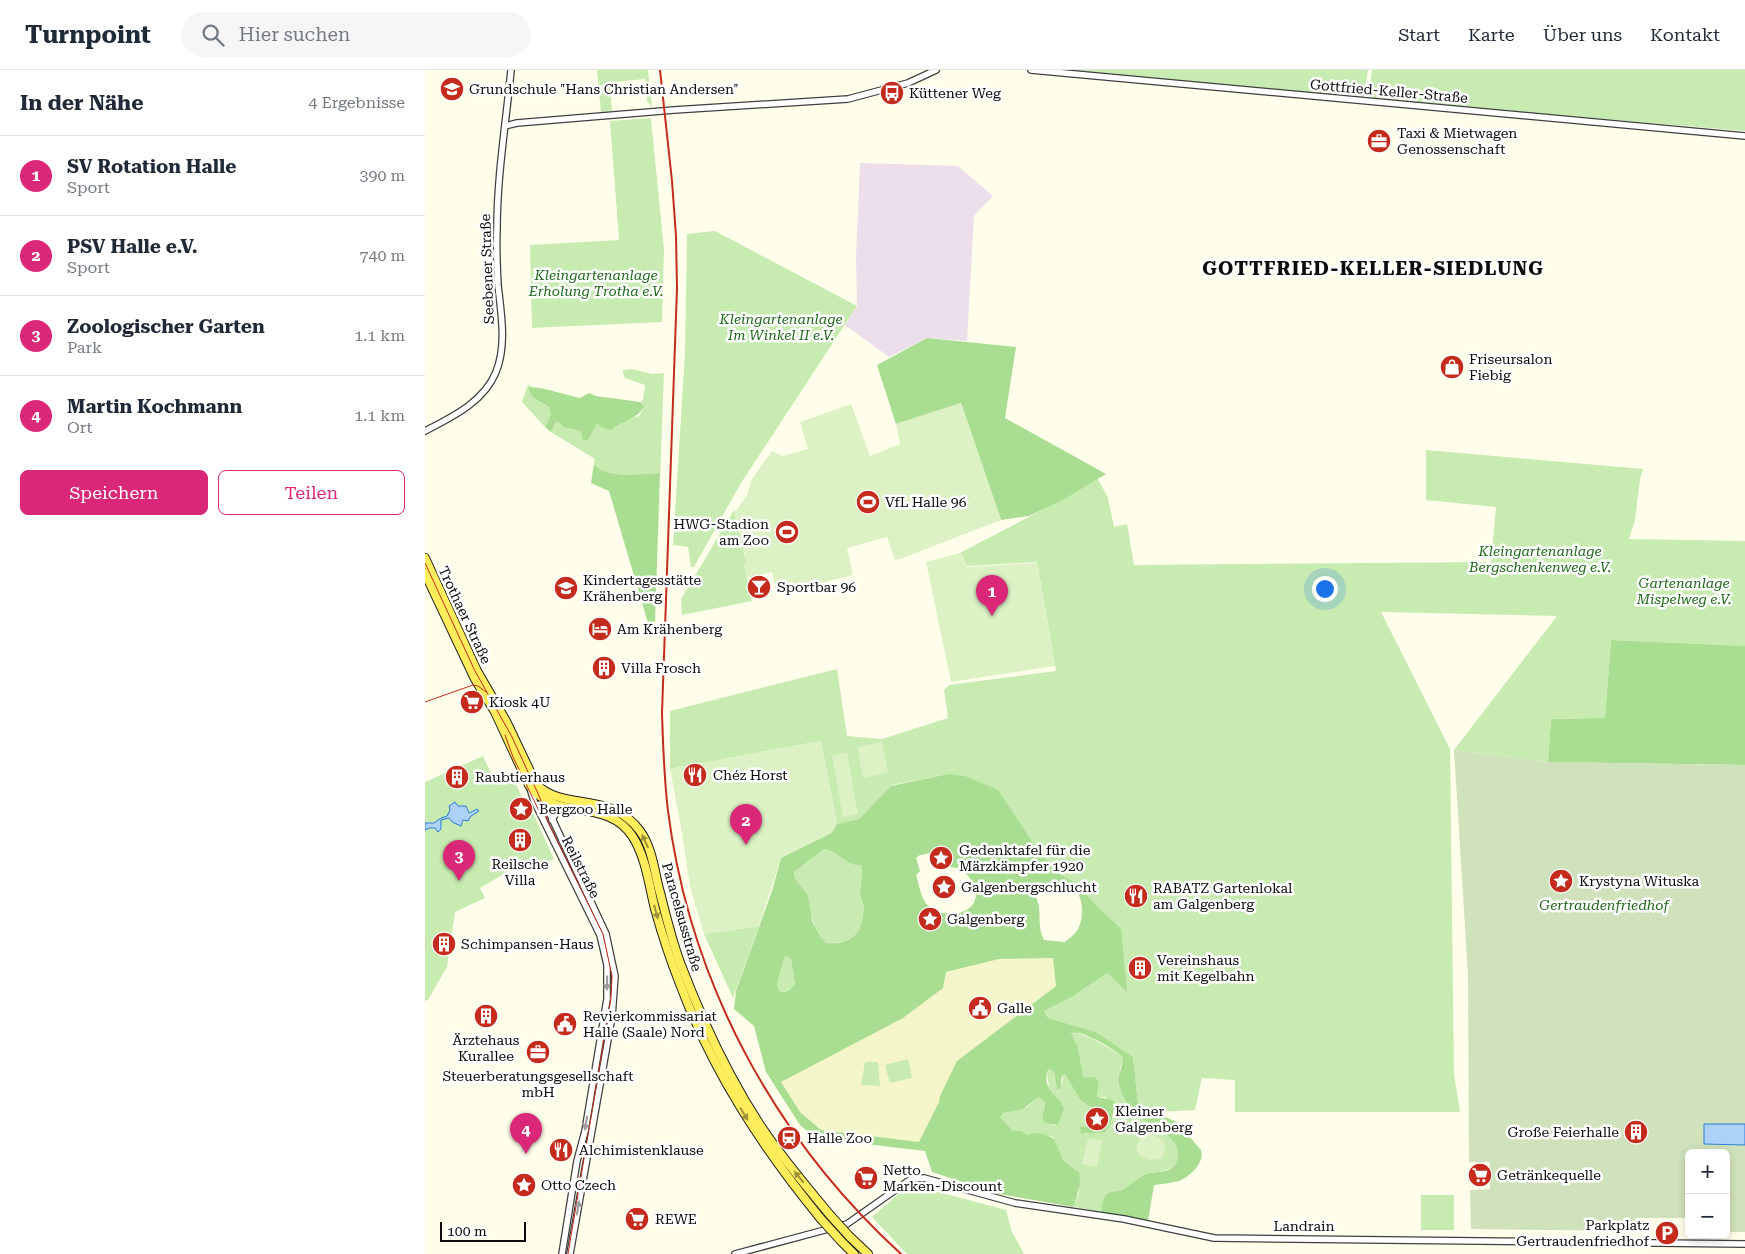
<!DOCTYPE html>
<html lang="de">
<head>
<meta charset="utf-8">
<style>
  :root { --surface:#fff; --page:#f6f6f7; --text:#1f2937; --muted:#747a83; --line:#e0e1e3; --accent:#db2777 }
  body { margin:0; font-family:"Roboto Serif",serif; background:var(--page); color:var(--text) }
  .controls { position:absolute; right:15px; bottom:15px; display:grid; overflow:hidden; border-radius:8px; box-shadow:0 2px 8px #0003 }
  .controls button { width:45px; height:45px; display:grid; place-items:center; padding:0; border:0; border-bottom:1px solid var(--line); background:var(--surface); color:var(--text); font:25px sans-serif }
  .scale { position:absolute; left:15px; bottom:12px; width:86px; box-sizing:border-box; padding-left:5px; border:2px solid #0c0c0c; border-top:0; font-size:14px; line-height:18px; white-space:nowrap; color:#0c0c0c; -webkit-text-stroke:4px #fff; paint-order:stroke }
  .you { position:absolute; left:899px; top:518px; width:18px; height:18px; margin:-12px; border:4px solid #fff; border-radius:50%; background:#1a73e8; box-shadow:0 0 0 8px #1a73e833 }
  .badge { display:grid; place-items:center; width:32px; height:32px; border-radius:50%; background:var(--accent); color:#fff; font-size:16px; font-weight:700 }
  .pin { position:absolute; translate:-50% -41px; filter:drop-shadow(0 1px 2px #0008) }
  .pin::after { content:''; position:absolute; top:26px; width:18px; height:15px; background:inherit; clip-path:polygon(0 0,100% 0,50% 100%) }
  .list { margin:0; padding:0; list-style:none }
  h2 { display:flex; justify-content:space-between; align-items:center; height:65px; margin:0; padding:0 20px; font-size:21px }
  h2 small { font-size:16px; font-weight:400; color:var(--muted) }
  .list li { display:grid; grid-template-columns:32px 1fr auto; gap:15px; align-items:center; box-sizing:border-box; height:80px; padding:0 20px; border-top:1px solid var(--line) }
  .list b { display:block; font-size:19px; white-space:nowrap }
  .list p { margin:0; font-size:16px; white-space:nowrap; color:var(--muted) }
  .list em { font-size:16px; font-style:normal; color:var(--muted) }
  .actions { display:flex; gap:10px; padding:15px 20px }
  .actions a { flex:1; padding:11px 0; border:1px solid var(--accent); border-radius:8px; text-align:center; font-size:18px; color:var(--accent) }
  .actions .main { background:var(--accent); color:#fff }
  .icon { flex:none; width:28px; height:28px; fill:none; stroke:currentColor; stroke-width:2; stroke-linecap:round; stroke-linejoin:round }
  .map { position:relative; flex:none; width:1320px; height:1184px; overflow:hidden }
  header { display:flex; align-items:center; gap:30px; box-sizing:border-box; height:70px; padding:0 25px; background:var(--surface); border-bottom:1px solid var(--line) }
  header strong { font-size:24px }
  nav { display:flex; gap:28px; margin-inline-start:auto; font-size:18px }
  .search { width:350px; height:45px; background:var(--page); display:flex; align-items:center; gap:12px; box-sizing:border-box; padding:0 18px; border-radius:28px; color:var(--muted); font-size:19px }
  main { display:flex }
  aside { flex:1; background:var(--surface) }
  .map>svg:first-child { display:block }
</style>
</head>
<body>
<header>
<strong>Turnpoint</strong>
<div class="search"><svg class="icon" aria-label="search" viewBox="0 0 24 24"><circle cx="10" cy="10" r="6"/><path d="M15 15l6 6"/></svg>Hier suchen</div>
<nav><a>Start</a><a>Karte</a><a>Über uns</a><a>Kontakt</a></nav>
</header>
<main>
<aside>
<h2>In der Nähe<small>4 Ergebnisse</small></h2>
<ul class="list">
<li><span class="badge">1</span><div><b>SV Rotation Halle</b><p>Sport</p></div><em>390 m</em></li>
<li><span class="badge">2</span><div><b>PSV Halle e.V.</b><p>Sport</p></div><em>740 m</em></li>
<li><span class="badge">3</span><div><b>Zoologischer Garten</b><p>Park</p></div><em>1.1 km</em></li>
<li><span class="badge">4</span><div><b>Martin Kochmann</b><p>Ort</p></div><em>1.1 km</em></li>
</ul>
<div class="actions"><a class="main">Speichern</a><a>Teilen</a></div>
</aside>
<div class="map">
<svg width="1320" height="1184" viewBox="0 0 1320 1184">
  <rect width="100%" height="100%" fill="#fffeeb"/>
  <polygon fill="#ecdfeb" points="435,93 533,96 568,126 549,146 542,271 502,268 464,287 420,255 432,236 431,187"/>
  <polygon fill="#f4f6c9" points="628,888 631,916 532,991 515,1026 514,1032 494,1072 396,1060 375,1042 355,1012 521,902 574,889"/>
  <g fill="#c8ebb2">
    <polygon points="172,0 223,0 227,37 222,31 220,9 189,12 185,13 187,41 176,42"/>
    <polygon points="627,0 943,0 939,29"/>
    <polygon points="947,0 1320,0 1320,61 943,29"/>
    <polygon points="226,48 239,180 237,252 107,258 105,175 194,170 185,51"/>
    <polygon points="290,161 432,236 316,413 269,497 266,497 263,477 248,475 260,283 262,164"/>
    <path d="M207 299 227 304 239 303 235 409 234 403C218 404 179 409 169 394L170 389 126 362 131 352H134L138 357 167 363 172 352 185 360 204 349 214 346 219 338 215 332 218 330 220 315 200 308 198 304V300Z"/>
    <polygon points="103,315 108,317 104,317 110,329 124,337 126,344 120,357 97,332"/>
    <path d="M1001 380 1218 399 1215 409 1210 450 1204 469 1320 471V576L1186 570 1180 648 1126 649 1123 692 1029 680 1132 546 956 542 1025 679 1029 1004 1035 1042H810V1010L777 1008 770 1040C752 1040 726 1046 713 1033L708 987 671 962 623 948 619 941 647 927 682 903 701 921 669 833 658 820 648 811 638 806 615 783 573 721 523 704 467 715 434 749 412 754 396 671 245 699V641L412 599 422 666 457 669 523 648 519 620 524 615 631 601 612 492 542 496 535 483C581 458 628 436 673 409L683 428 689 457 702 454 709 495 1066 492 1071 437 1001 430Z"/>
    <polygon points="309,440 322,495 319,495 327,531 257,545 256,529"/>
    <polygon points="58,686 69,709 85,702 103,739 108,743 129,789 115,795 98,793 55,818 60,828 30,842 22,897 3,930 0,931 0,712"/>
    <path d="M399 779 404 780 436 795C439 804 434 816 435 826 436 830 438 833 438 837 442 862 425 875 401 873 383 854 385 826 369 807V802Z"/>
    <polygon points="334,856 308,928 279,864"/>
    <path d="M360 886 366 889 370 914C365 920 362 922 354 921L352 915 354 906Z"/>
    <path d="M649 962 667 968 697 986C698 992 695 996 695 1001 696 1011 699 1026 703 1035 713 1053 760 1063 753 1089 749 1104 730 1100 720 1105 711 1109 703 1118 694 1121 688 1123 684 1122 680 1127 678 1131 677 1137 676 1142L649 1137 654 1122V1106L651 1099 639 1091 628 1067 609 1063 602 1065 597 1061H588L575 1047 578 1043 602 1037 614 1027 620 1033V1038L617 1044 621 1053 630 1056 639 1038 634 1029 625 1023 622 1005 624 999 629 1002 632 1019 637 1013 638 1005 641 1004 656 1031 677 1044 675 1054 656 1064H662L686 1053 691 1037 680 1027H672L674 1016 669 1008H663L658 1006 653 977 646 963Z"/>
    <polygon points="483,989 487,1008 465,1013 460,995"/>
    <polygon points="440,992 453,992 455,1016 436,1015"/>
    <polygon points="488,1116 510,1121 581,1140 587,1162 599,1184 482,1184 447,1147 477,1121"/>
    <rect x="996" y="1125" width="33" height="35"/>
  </g>
  <g fill="#a9dd91" fill-rule="evenodd">
    <polygon points="502,268 591,277 580,348 681,404 638,430 604,446 576,450 536,333 471,354 452,295"/>
    <path d="M104 317C122 318 137 324 155 328L164 323 171 326 215 332 219 337C211 350 197 351 186 360L178 358 172 353 163 370H158L156 361 138 357 134 352H131L126 362 120 357 126 344 124 337C116 331 104 329 104 317Z"/>
    <path d="M169 394C180 409 218 404 235 403L230 552 223 553 184 421 166 413Z"/>
    <polygon points="1186,570 1320,576 1320,695 1123,692 1126,649 1180,648"/>
    <path d="M523 704 540 706 573 720 615 783 638 806 648 811 658 820 669 833 696 859 702 922 682 903 647 927 619 941 623 948 671 962 708 987 713 1033 718 1038 729 1041 728 1042 752 1052 776 1080C780 1093 765 1106 754 1111 746 1113 737 1114 729 1115L723 1151 676 1142C677 1137 678 1127 682 1124 686 1121 692 1122 697 1120 704 1116 711 1109 719 1105 730 1100 747 1105 752 1091 762 1064 713 1053 704 1037 701 1030 694 1020 694 1012 693 1003 699 995 697 986 688 979 657 959 646 963L653 977 658 1006C663 1009 666 1006 670 1008 677 1011 672 1022 672 1027L688 1030 690 1034 686 1053 680 1062 656 1064 655 1057C666 1055 677 1061 677 1044L656 1031 640 1004 637 1006 635 1019H632L629 1002 624 999C617 1009 625 1024 634 1029L639 1038 633 1055 624 1054 619 1052 617 1044 620 1038V1033L614 1027 598 1039 578 1043 575 1047 588 1061H597L602 1065C610 1061 622 1064 629 1069L639 1091 654 1102 655 1114 649 1137 574 1124 507 1102 500 1081 390 1068 375 1055 341 1002 329 956 309 939 311 921 347 821 356 788 412 754 434 749 466 716ZM399 779C414 781 421 796 436 795 439 803 435 814 435 823 435 828 437 830 438 834 439 838 438 843 438 847 436 867 420 875 401 873L395 866 387 851 383 826 369 807V802ZM512 782 515 783C518 795 523 798 535 798 554 813 560 838 530 844 526 844 522 843 518 843 512 842 509 842 504 837 495 828 495 816 491 805L495 801 491 788 495 785ZM641 813C656 816 660 841 655 854 653 862 646 867 640 872L619 870C611 853 618 843 611 827 620 818 627 823 637 824V818ZM360 886 366 889 370 914C365 920 362 923 354 921L352 915 354 906ZM628 888 631 916 532 991 515 1026 514 1032 494 1072 396 1060 375 1042 356 1012 478 948 518 918 521 902 574 889Z"/>
  </g>
  <polygon fill="#d0e2bb" points="1029,680 1123,692 1320,695 1320,1162 1301,1162 1301,1083 1264,1083 1264,1148 1210,1148 1210,1161 1046,1159 1045,1120 1065,1119 1065,1092 1044,1092 1043,905"/>
  <g fill="#dcf2c5">
    <polygon points="536,333 576,450 475,489 470,490 462,467 422,478 428,505 352,524 347,502 322,508 319,495 322,494 309,439 311,441 322,425 327,409 347,381 358,386 383,379 375,352 426,334 445,386 475,374 471,354"/>
    <polygon points="535,483 542,497 612,493 630,596 526,612 501,492"/>
    <polygon points="396,671 412,754 407,763 356,788 334,856 279,864 265,817 257,763 245,699"/>
    <polygon points="457,672 463,703 438,708 432,677"/>
    <polygon points="422,682 433,744 418,747 407,685"/>
    <path d="M724 1063 738 1070C741 1079 741 1083 735 1089L725 1090 713 1084 711 1078 716 1066Z"/>
    <polygon points="663,1068 677,1071 672,1097 657,1094"/>
  </g>
  <g fill="#acd2fa" stroke="#2f7cd5">
    <polygon points="30,732 33,736 41,736 44,743 52,739 54,741 46,746 43,751 38,750 36,756 27,752 24,748 16,750 16,759 13,762 10,758 5,758 0,760 0,753 9,753 16,748 22,746 25,740 24,736"/>
    <polygon points="1279,1054 1320,1054 1320,1075 1279,1074"/>
  </g>
  <g fill="none" stroke-linecap="round" stroke-linejoin="round">
    <g stroke="#3f3f3f" stroke-width="8">
      <g id="minor">
        <polyline points="606,0 1320,66"/>
        <polyline points="80,56 92,53 249,40 423,29 483,13 511,0"/>
        <path d="M0 361C27 347 59 332 71 302 82 275 76 243 73 215 72 196 71 178 72 159 72 106 81 53 86 0"/>
        <polyline points="104,715 109,731 175,865 182,895 182,929 160,1061 152,1091 137,1184"/>
        <polyline points="117,727 181,864 190,906 187,947 145,1184"/>
        <polyline points="127,750 131,743 142,738"/>
        <polyline points="310,1184 422,1154 486,1109 499,1108 590,1133 699,1149 789,1168 1320,1174"/>
      </g>
    </g>
    <g stroke="#1d1d1d" stroke-width="10">
      <g id="major">
        <path d="M0 488 52 601 81 651 111 714C138 742 185 720 215 761 226 776 229 797 233 815 240 841 246 869 256 895 277 950 303 1006 335 1055 356 1087 381 1116 405 1145"/>
        <path d="M0 503 50 609 70 642 104 715C131 753 181 726 208 767 221 788 224 815 230 839 237 864 245 889 255 914 288 1002 337 1077 396 1149"/>
        <polyline points="425,1167 443,1184"/>
        <polyline points="416,1171 429,1184"/>
      </g>
    </g>
    <use href="#minor" stroke="#fff" stroke-width="5.5"/>
    <use href="#major" stroke="#ffed5b" stroke-width="8"/>
    <g stroke="#c42b1c" stroke-width="1">
      <polyline points="0,493 50,601 87,667 115,728 123,752 178,864 187,906 186,928 143,1184"/>
      <polyline points="0,632 48,615 53,616 61,622"/>
      <polyline points="80,665 88,687 116,745"/>
    </g>
    <path stroke="#c42b1c" stroke-width="2" d="M235 0 247 111 251 166 252 218 237 643C238 676 239 708 243 741 265 912 349 1068 476 1184"/>
    <g stroke="#1d1d1d" stroke-width="10" stroke-linecap="butt">
      <g id="major-bridge">
        <polyline points="405,1145 425,1167"/>
        <polyline points="396,1149 416,1171"/>
      </g>
    </g>
    <use href="#major-bridge" stroke="#ffed5b" stroke-width="8"/>
  </g>
  <defs><path id="oneway-solid" d="M-6-.8H1V-3.2L6.5 0L1 3.2V.8H-6Z" transform="scale(1.25)"/></defs>
  <g fill="#9e933b">
    <use href="#oneway-solid" transform="translate(220 771) rotate(-115)"/>
    <use href="#oneway-solid" transform="translate(231 842) rotate(75)"/>
    <use href="#oneway-solid" transform="translate(319 1044) rotate(59)"/>
    <use href="#oneway-solid" transform="translate(374 1107) rotate(-130)"/>
  </g>
  <g fill="#9e9e9e">
    <use href="#oneway-solid" transform="translate(182 913) rotate(91)"/>
    <use href="#oneway-solid" transform="translate(161 1053) rotate(100)"/>
    <use href="#oneway-solid" transform="translate(153 1138) rotate(-80)"/>
  </g>
  <defs>
    <g id="school-disc" transform="scale(1.25)"><circle r="9.5" fill="#c42b1c" stroke="#fff"/><path d="M0-5L7-2L0 1L-7-2ZM-4 1L0 2.5L4 1V4Q0 6-4 4Z" fill="#fff"/></g>
    <g id="bus-disc" transform="scale(1.25)"><circle r="9.5" fill="#c42b1c" stroke="#fff"/><path d="M-5-6H5V4H4V6H2V4H-2V6H-4V4H-5ZM-3.5-4V0h7V-4ZM-3.5 1.2v1.5H-2V1.2ZM2 1.2v1.5H3.5V1.2Z" fill="#fff"/></g>
    <g id="office-disc" transform="scale(1.25)"><circle r="9.5" fill="#c42b1c" stroke="#fff"/><path d="M-6-3h4V-5.5h4V-3h4V5H-6ZM-1-4.5V-3h2v-1.5ZM-6 0V1H6V0Z" fill="#fff"/></g>
    <g id="shop-disc" transform="scale(1.25)"><circle r="9.5" fill="#c42b1c" stroke="#fff"/><path d="M-5-2.5h2.3a2.7 3.5 0 0 1 5.4 0H5L5.5 6h-11ZM-1.5-2.5h3a1.5 2.3 0 0 0-3 0Z" fill="#fff"/></g>
    <g id="stadium-disc" transform="scale(1.25)"><circle r="9.5" fill="#c42b1c" stroke="#fff"/><path d="M0-5a6.5 5 0 1 0 0 10a6.5 5 0 1 0 0-10ZM-3.5-1.8h7v3.6h-7Z" fill="#fff"/></g>
    <g id="bar-disc" transform="scale(1.25)"><circle r="9.5" fill="#c42b1c" stroke="#fff"/><path d="M-6-5H6L.8 .8V4.5H3.5V6h-7V4.5H-.8V.8Z" fill="#fff"/></g>
    <g id="hotel-disc" transform="scale(1.25)"><circle r="9.5" fill="#c42b1c" stroke="#fff"/><path d="M-6-4.5h1.5V1H6V5H4.5V3h-9V5H-6ZM-4 0a1.8 1.8 0 1 1 3.6 0ZM.5 0V-2.5h3Q6-2.5 6 0Z" fill="#fff"/></g>
    <g id="building-disc" transform="scale(1.25)"><circle r="9.5" fill="#c42b1c" stroke="#fff"/><path d="M-4-6H4V6H1V3H-1V6H-4ZM-2.5-4.3h1.7v1.8h-1.7ZM.8-4.3h1.7v1.8H.8ZM-2.5-1h1.7V.8h-1.7ZM.8-1h1.7V.8H.8Z" fill="#fff"/></g>
    <g id="supermarket-disc" transform="scale(1.25)"><circle r="9.5" fill="#c42b1c" stroke="#fff"/><path d="M-6-5.5h2.5l.6 2H6L4.5 2H-2.5L-4.4-4H-6ZM-1.5 3.2a1.3 1.3 0 1 0 .1 0ZM3 3.2a1.3 1.3 0 1 0 .1 0Z" fill="#fff"/></g>
    <g id="restaurant-disc" transform="scale(1.25)"><circle r="9.5" fill="#c42b1c" stroke="#fff"/><path d="M-5-6h1v4h1v-4h1v4h1v-4h1v5L-1.5 .5V6h-2V.5L-5-1ZM5-6V6H3V1.5H1.5Q1.5-4 5-6Z" fill="#fff"/></g>
    <g id="sight-disc" transform="scale(1.25)"><circle r="9.5" fill="#c42b1c" stroke="#fff"/><path d="M0-6L1.8-2.2L6-1.7L2.9 1.2L3.7 5.4L0 3.3L-3.7 5.4L-2.9 1.2L-6-1.7L-1.8-2.2Z" fill="#fff"/></g>
    <g id="civic-disc" transform="scale(1.25)"><circle r="9.5" fill="#c42b1c" stroke="#fff"/><path d="M-.6-6.5H3V-4.5H.6V-3L4-1V1h2V6H-6V1h2V-1L-.6-3ZM-1.2 2.5V6h2.4V2.5Z" fill="#fff"/></g>
    <g id="station-disc" transform="scale(1.25)"><circle r="9.5" fill="#c42b1c" stroke="#fff"/><path d="M-3-6H3Q5-6 5-4V2Q5 4 3 4L4.5 6H3L1.5 4h-3L-3 6H-4.5L-3 4Q-5 4-5 2V-4Q-5-6-3-6ZM-3.5-4v3h7v-3ZM-3.5 1v1.5H-2V1ZM2 1v1.5H3.5V1Z" fill="#fff"/></g>
    <g id="parking-disc" transform="scale(1.25)"><circle r="9.5" fill="#c42b1c" stroke="#fff"/><path d="M-3.5-5.5H1a3.5 3.5 0 0 1 0 7H-1V5.5H-3.5ZM-1-3.4V-.6H.8a1.4 1.4 0 0 0 0-2.8Z" fill="#fff"/></g>
  </defs>
  <g fill-rule="evenodd">
    <use href="#school-disc" x="27" y="19"/>
    <use href="#bus-disc" x="467" y="23"/>
    <use href="#office-disc" x="954" y="71"/>
    <use href="#shop-disc" x="1027" y="297"/>
    <use href="#stadium-disc" x="443" y="432"/>
    <use href="#stadium-disc" x="362" y="462"/>
    <use href="#bar-disc" x="334" y="517"/>
    <use href="#school-disc" x="141" y="518"/>
    <use href="#hotel-disc" x="175" y="559"/>
    <use href="#building-disc" x="179" y="598"/>
    <use href="#supermarket-disc" x="47" y="632"/>
    <use href="#restaurant-disc" x="270" y="705"/>
    <use href="#building-disc" x="32" y="707"/>
    <use href="#sight-disc" x="96" y="739"/>
    <use href="#building-disc" x="95" y="770"/>
    <use href="#sight-disc" x="516" y="788"/>
    <use href="#sight-disc" x="1136" y="811"/>
    <use href="#sight-disc" x="519" y="817"/>
    <use href="#restaurant-disc" x="711" y="826"/>
    <use href="#sight-disc" x="505" y="849"/>
    <use href="#building-disc" x="19" y="874"/>
    <use href="#building-disc" x="715" y="898"/>
    <use href="#civic-disc" x="555" y="938"/>
    <use href="#building-disc" x="61" y="946"/>
    <use href="#civic-disc" x="140" y="954"/>
    <use href="#office-disc" x="113" y="982"/>
    <use href="#sight-disc" x="672" y="1049"/>
    <use href="#building-disc" x="1211" y="1062"/>
    <use href="#station-disc" x="364" y="1068"/>
    <use href="#restaurant-disc" x="136" y="1080"/>
    <use href="#supermarket-disc" x="1055" y="1105"/>
    <use href="#supermarket-disc" x="441" y="1108"/>
    <use href="#sight-disc" x="99" y="1115"/>
    <use href="#supermarket-disc" x="212" y="1149"/>
    <use href="#parking-disc" x="1242" y="1163"/>
  </g>
  <g text-anchor="middle" dominant-baseline="central" stroke-width="5" stroke-linejoin="round" paint-order="stroke">
    <g font-size="14" fill="#0c0c0c" stroke="#fff" text-anchor="start">
      <text x="44" y="19">Grundschule "Hans Christian Andersen"</text>
      <text x="484" y="23">Küttener Weg</text>
      <text x="972" y="63">Taxi &amp; Mietwagen<tspan x="972" dy="16">Genossenschaft</tspan></text>
      <text x="1044" y="289">Friseursalon<tspan x="1044" dy="16">Fiebig</tspan></text>
      <text x="460" y="432">VfL Halle 96</text>
      <text x="344" y="454" text-anchor="end">HWG-Stadion<tspan x="344" dy="16">am Zoo</tspan></text>
      <text x="158" y="510">Kindertagesstätte<tspan x="158" dy="16">Krähenberg</tspan></text>
      <text x="352" y="517">Sportbar 96</text>
      <text x="192" y="559">Am Krähenberg</text>
      <text x="196" y="598">Villa Frosch</text>
      <text x="64" y="632">Kiosk 4U</text>
      <text x="288" y="705">Chéz Horst</text>
      <text x="50" y="707">Raubtierhaus</text>
      <text x="114" y="739">Bergzoo Halle</text>
      <text x="534" y="780">Gedenktafel für die<tspan x="534" dy="16">Märzkämpfer 1920</tspan></text>
      <text x="95" y="794" text-anchor="middle">Reilsche<tspan x="95" dy="16">Villa</tspan></text>
      <text x="1154" y="811">Krystyna Wituska</text>
      <text x="536" y="817">Galgenbergschlucht</text>
      <text x="728" y="818">RABATZ Gartenlokal<tspan x="728" dy="16">am Galgenberg</tspan></text>
      <text x="522" y="849">Galgenberg</text>
      <text x="36" y="874">Schimpansen-Haus</text>
      <text x="732" y="890">Vereinshaus<tspan x="732" dy="16">mit Kegelbahn</tspan></text>
      <text x="572" y="938">Galle</text>
      <text x="158" y="946">Revierkommissariat<tspan x="158" dy="16">Halle (Saale) Nord</tspan></text>
      <text x="61" y="970" text-anchor="middle">Ärztehaus<tspan x="61" dy="16">Kurallee</tspan></text>
      <text x="113" y="1006" text-anchor="middle">Steuerberatungsgesellschaft<tspan x="113" dy="16">mbH</tspan></text>
      <text x="690" y="1041">Kleiner<tspan x="690" dy="16">Galgenberg</tspan></text>
      <text x="1194" y="1062" text-anchor="end">Große Feierhalle</text>
      <text x="382" y="1068">Halle Zoo</text>
      <text x="154" y="1080">Alchimistenklause</text>
      <text x="458" y="1100">Netto<tspan x="458" dy="16">Marken-Discount</tspan></text>
      <text x="1072" y="1105">Getränkequelle</text>
      <text x="116" y="1115">Otto Czech</text>
      <text x="230" y="1149">REWE</text>
      <text x="1224" y="1155" text-anchor="end">Parkplatz<tspan x="1224" dy="16">Gertraudenfriedhof</tspan></text>
    </g>
    <g font-size="14" fill="#0c0c0c" stroke="#fff">
      <text transform="translate(964 21) rotate(5)">Gottfried-Keller-Straße</text>
      <text transform="translate(62 199) rotate(-92)">Seebener Straße</text>
      <text transform="translate(40 545) rotate(65)">Trothaer Straße</text>
      <text transform="translate(156 797) rotate(63)">Reilstraße</text>
      <text transform="translate(257 847) rotate(74)">Paracelsusstraße</text>
      <text x="879" y="1156">Landrain</text>
    </g>
    <g font-size="14" font-style="italic" fill="#1f6719" stroke="#fff">
      <text x="171" y="205">Kleingartenanlage<tspan x="171" dy="16">Erholung Trotha e.V.</tspan></text>
      <text x="356" y="249">Kleingartenanlage<tspan x="356" dy="16">Im Winkel II e.V.</tspan></text>
      <text x="1115" y="481">Kleingartenanlage<tspan x="1115" dy="16">Bergschenkenweg e.V.</tspan></text>
      <text x="1259" y="513">Gartenanlage<tspan x="1259" dy="16">Mispelweg e.V.</tspan></text>
      <text x="1179" y="835">Gertraudenfriedhof</text>
    </g>
    <g font-size="19" font-weight="bold" letter-spacing="1" fill="#0c0c0c" stroke="#fff">
      <text x="948" y="198">GOTTFRIED-KELLER-SIEDLUNG</text>
    </g>
  </g>
</svg>
<div class="controls">
<button>+</button>
<button>−</button>
</div>
<div class="scale">100 m</div>
<div class="you"></div>
<div class="pin badge" style="left:567px;top:546px">1</div>
<div class="pin badge" style="left:321px;top:775px">2</div>
<div class="pin badge" style="left:34px;top:811px">3</div>
<div class="pin badge" style="left:101px;top:1084px">4</div>
</div>
</main>
</body>
</html>
